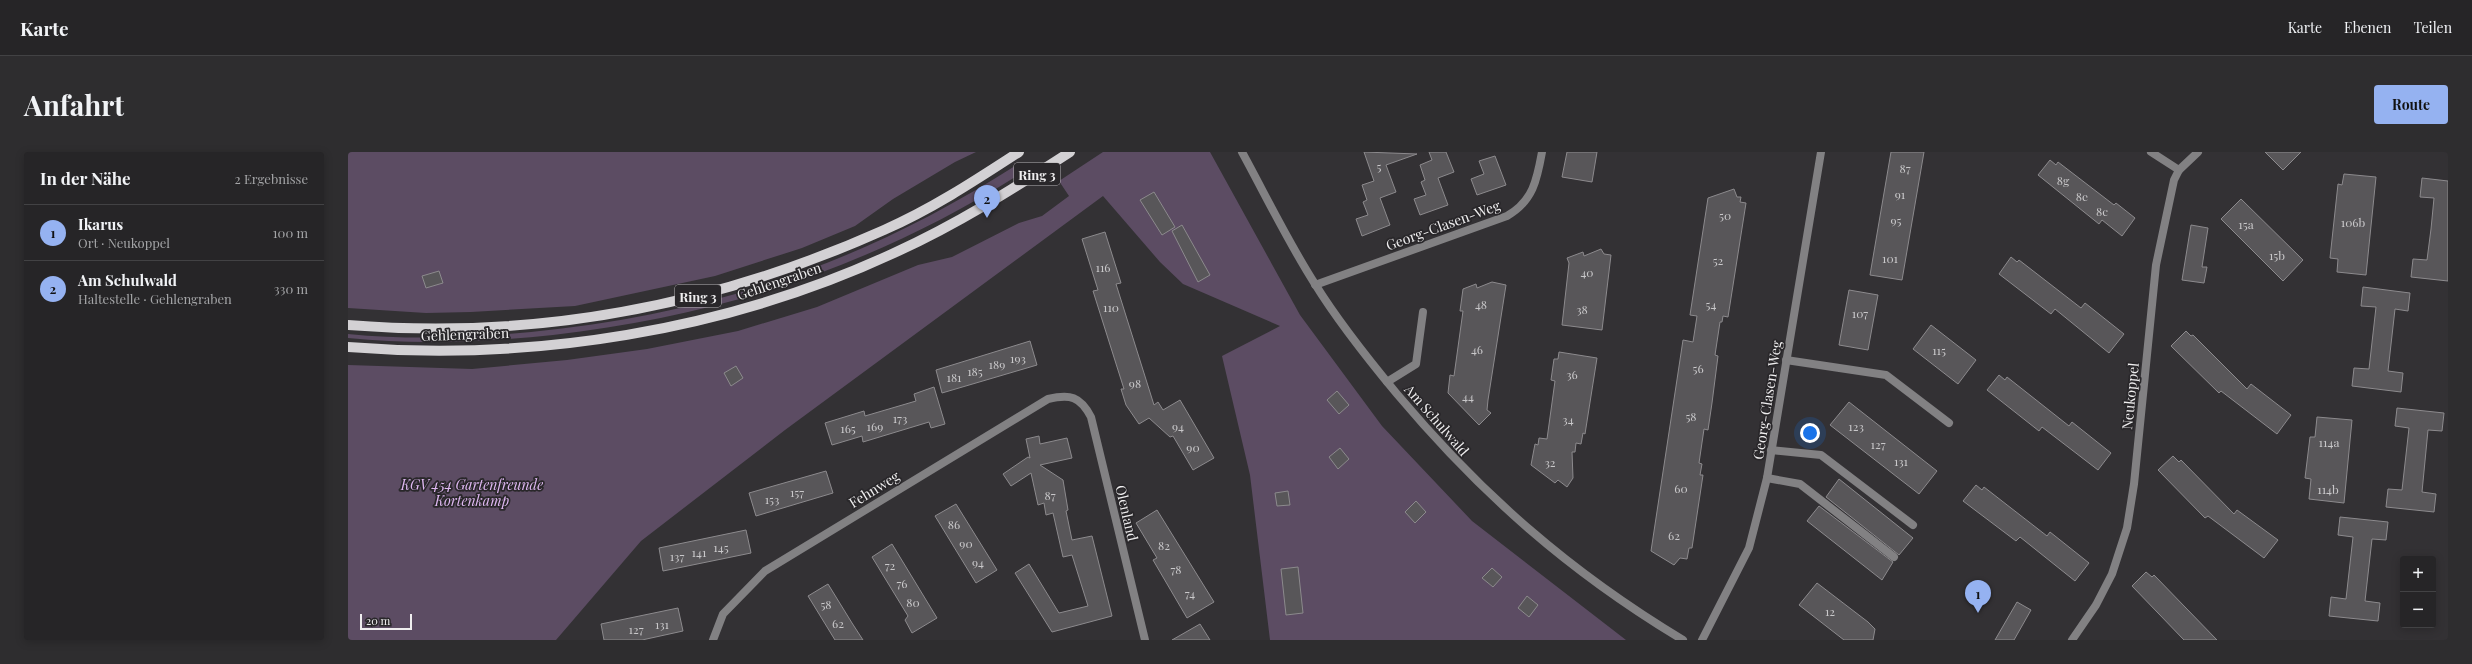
<!DOCTYPE html>
<html lang="de">
<head>
<meta charset="utf-8">
<style>
  :root { --surface:#262527; --page:#2e2d2f; --text:#f1f3f6; --muted:#a4a5a7; --line:#424244; --accent:#95b2f1 }
  body { margin:0; font-family:"Playfair Display",serif; background:var(--page); color:var(--text) }
  .controls { position:absolute; right:12px; bottom:12px; display:grid; overflow:hidden; border-radius:4px; box-shadow:0 2px 10px #0003 }
  .controls button { width:36px; height:36px; display:grid; place-items:center; padding:0; border:0; border-bottom:1px solid var(--line); background:var(--surface); color:var(--text); font:20px sans-serif }
  .scale { position:absolute; left:12px; bottom:10px; width:52px; box-sizing:border-box; padding-left:4px; border:2px solid #efeeef; border-top:0; font-size:11px; line-height:14px; white-space:nowrap; color:#efeeef; -webkit-text-stroke:3px #29272a; paint-order:stroke }
  .you { position:absolute; left:1462px; top:281px; width:14px; height:14px; margin:-10px; border:3px solid #fff; border-radius:50%; background:#1a73e8; box-shadow:0 0 0 6px #1a73e833 }
  .badge { display:grid; place-items:center; width:26px; height:26px; border-radius:50%; background:var(--accent); color:#111; font-size:13px; font-weight:700 }
  .pin { position:absolute; translate:-50% -33px; filter:drop-shadow(0 1px 2px #0008) }
  .pin::after { content:''; position:absolute; top:21px; width:14px; height:12px; background:inherit; clip-path:polygon(0 0,100% 0,50% 100%) }
  .list { margin:0; padding:0; list-style:none }
  h2 { display:flex; justify-content:space-between; align-items:center; height:52px; margin:0; padding:0 16px; font-size:17px }
  h2 small { font-size:13px; font-weight:400; color:var(--muted) }
  .list li { display:grid; grid-template-columns:26px 1fr auto; gap:12px; align-items:center; box-sizing:border-box; height:56px; padding:0 16px; border-top:1px solid var(--line) }
  .list b { display:block; font-size:15px; white-space:nowrap }
  .list p { margin:0; font-size:13px; white-space:nowrap; color:var(--muted) }
  .list em { font-size:13px; font-style:normal; color:var(--muted) }
  .map { position:relative; flex:none; width:2100px; height:488px; overflow:hidden; border-radius:4px }
  header { display:flex; align-items:center; gap:24px; box-sizing:border-box; height:56px; padding:0 20px; background:var(--surface); border-bottom:1px solid var(--line) }
  header strong { font-size:19px }
  nav { display:flex; gap:22px; margin-inline-start:auto; font-size:14px }
  .intro { display:flex; align-items:center; justify-content:space-between; box-sizing:border-box; height:96px; padding:0 24px }
  h1 { margin:0; font-size:28px }
  .button { padding:10px 18px; border-radius:4px; background:var(--accent); color:#111; font-size:14px; font-weight:700 }
  main { display:flex; gap:24px; padding:0 24px }
  aside { flex:1; background:var(--surface); border-radius:4px; box-shadow:0 2px 10px #0003 }
  .map>svg:first-child { display:block }
</style>
</head>
<body>
<header>
<strong>Karte</strong>
<nav><a>Karte</a><a>Ebenen</a><a>Teilen</a></nav>
</header>
<div class="intro"><h1>Anfahrt</h1><a class="button">Route</a></div>
<main>
<aside>
<h2>In der Nähe<small>2 Ergebnisse</small></h2>
<ul class="list">
<li><span class="badge">1</span><div><b>Ikarus</b><p>Ort · Neukoppel</p></div><em>100 m</em></li>
<li><span class="badge">2</span><div><b>Am Schulwald</b><p>Haltestelle · Gehlengraben</p></div><em>330 m</em></li>
</ul>
</aside>
<div class="map">
<svg width="2100" height="488" viewBox="0 0 2100 488">
  <rect width="100%" height="100%" fill="#333134"/>
  <g fill="#5c4c63">
    <polygon points="0,0 628,0 607,10 545,47 507,74 454,96 367,124 227,154 123,160 78,161 0,156"/>
    <polygon points="755,0 862,0 952,163 1034,274 1124,369 1278,488 922,488 902,323 874,204 932,174 835,132 812,110 755,44 437,278 293,389 208,488 0,488 0,213 124,217 219,208 299,197 390,179 469,155 570,113 604,105 671,71 694,64 721,44 711,29"/>
    <path d="M667 14 672 22C527 113 375 164 205 183 137 190 68 193 0 186V182C61 188 122 186 183 180 364 162 513 112 667 14Z"/>
  </g>
  <g fill="#585659" stroke="#8c8a8d">
    <polygon points="1016,0 1069,2 1038,13 1048,40 1032,46 1042,73 1014,84 1008,67 1020,63 1015,50 1019,48 1014,33 1026,29"/>
    <polygon points="1081,0 1098,0 1106,20 1090,26 1100,53 1072,63 1066,47 1078,43 1073,30 1077,28 1072,13 1084,8"/>
    <polygon points="1219,0 1249,0 1244,30 1214,25"/>
    <polygon points="1543,0 1576,0 1554,128 1522,123"/>
    <polygon points="1917,0 1953,0 1935,18"/>
    <polygon points="1147,4 1158,33 1129,43 1123,27 1136,22 1131,9"/>
    <polygon points="1702,8 1708,13 1710,10 1766,53 1768,51 1787,66 1774,84 1754,68 1751,72 1690,23"/>
    <polygon points="1996,22 2028,25 2018,123 1989,120 1990,107 1982,106 1990,32 1994,33"/>
    <polygon points="2074,26 2100,29 2100,129 2063,125 2065,107 2079,108 2083,77 2086,46 2072,45"/>
    <polygon points="1386,37 1389,45 1393,45 1392,50 1398,51 1380,165 1375,164 1374,170 1372,170 1367,203 1370,204 1364,251 1360,278 1356,277 1351,311 1354,312 1352,323 1355,323 1344,396 1341,396 1339,407 1332,406 1326,413 1303,399 1335,188 1345,190 1349,164 1342,163 1360,46"/>
    <polygon points="806,40 827,75 814,83 792,48"/>
    <polygon points="1893,47 1955,108 1935,129 1873,67"/>
    <polygon points="834,73 862,123 850,130 824,79"/>
    <polygon points="1843,73 1860,76 1854,115 1859,115 1856,131 1834,128"/>
    <polygon points="757,80 773,131 768,132 806,253 810,250 815,258 832,248 866,306 845,318 825,284 822,285 801,266 791,272 778,253 773,237 776,237 745,139 750,138 734,87"/>
    <polygon points="1253,97 1256,102 1263,103 1254,178 1214,173 1221,111 1219,106 1235,100 1236,104"/>
    <polygon points="1663,105 1669,110 1671,108 1733,156 1737,151 1776,182 1761,201 1707,157 1703,162 1651,122"/>
    <polygon points="91,119 95,131 78,136 74,124"/>
    <polygon points="1144,130 1158,133 1140,248 1139,258 1143,261 1131,273 1100,241 1102,223 1106,224 1115,159 1112,159 1115,137 1128,132 1129,136"/>
    <polygon points="2015,135 2062,141 2060,159 2047,157 2040,219 2055,221 2053,240 2004,234 2006,216 2021,217 2028,155 2013,154"/>
    <polygon points="1501,138 1530,143 1520,198 1491,193"/>
    <polygon points="1583,173 1628,208 1610,232 1565,197"/>
    <polygon points="1838,179 1843,184 1845,183 1899,237 1903,232 1943,263 1929,282 1873,239 1871,241 1823,194"/>
    <polygon points="682,189 689,213 594,241 588,218"/>
    <polygon points="1211,200 1249,206 1237,282 1235,281 1233,292 1228,291 1227,300 1224,300 1225,326 1219,335 1210,328 1207,331 1183,313 1187,292 1190,293 1191,286 1199,287 1207,229 1203,228 1206,207 1210,207"/>
    <polygon points="388,214 395,226 383,234 376,221"/>
    <polygon points="1651,223 1657,228 1659,225 1721,274 1724,270 1763,301 1750,318 1694,275 1691,279 1639,238"/>
    <polygon points="586,235 597,272 583,276 581,270 515,290 514,284 484,293 477,271 516,259 517,264 568,249 566,242"/>
    <polygon points="989,239 1001,253 991,262 979,248"/>
    <polygon points="1501,250 1589,319 1571,342 1482,273"/>
    <polygon points="2049,256 2096,261 2094,279 2080,278 2074,340 2088,342 2086,360 2038,355 2040,337 2054,338 2061,276 2047,274"/>
    <polygon points="1969,265 2004,268 1996,351 1961,347 1963,327 1957,326 1962,285 1967,285"/>
    <polygon points="691,284 692,292 719,286 724,306 692,313 715,328 720,358 718,359 724,388 744,384 764,464 704,480 667,421 681,412 711,461 740,454 724,403 715,405 705,361 698,363 696,351 690,353 683,321 663,334 655,322 680,305 682,306 678,287"/>
    <polygon points="992,296 1001,307 990,317 981,305"/>
    <polygon points="1825,304 1831,310 1833,308 1886,362 1889,358 1930,388 1916,406 1860,364 1857,366 1810,318"/>
    <polygon points="478,319 485,341 408,364 401,341"/>
    <polygon points="1491,327 1565,386 1551,403 1478,345"/>
    <polygon points="1628,333 1634,338 1636,335 1699,384 1702,380 1741,411 1727,429 1672,385 1668,389 1615,349"/>
    <polygon points="940,339 942,353 929,354 927,341"/>
    <polygon points="1068,349 1078,360 1067,371 1057,360"/>
    <polygon points="608,352 649,418 628,431 587,364"/>
    <polygon points="1471,354 1545,410 1534,428 1459,369"/>
    <polygon points="809,358 866,450 839,466 805,408 809,406 788,371"/>
    <polygon points="1992,365 2040,370 2038,388 2024,387 2017,449 2032,451 2030,469 1981,464 1983,445 1998,447 2005,385 1990,383"/>
    <polygon points="398,378 403,401 315,419 311,396"/>
    <polygon points="544,392 589,466 564,481 557,468 560,464 524,405"/>
    <polygon points="950,415 955,461 938,463 933,417"/>
    <polygon points="1144,416 1154,425 1145,435 1134,426"/>
    <polygon points="1798,420 1804,425 1806,423 1869,488 1836,488 1784,434"/>
    <polygon points="1469,431 1520,470 1527,477 1525,488 1496,488 1451,453"/>
    <polygon points="480,432 504,471 515,488 487,488 460,444"/>
    <polygon points="1179,444 1190,453 1181,465 1170,456"/>
    <polygon points="1669,450 1683,458 1666,488 1647,488"/>
    <polygon points="330,456 335,479 294,488 256,488 253,472"/>
    <polygon points="852,472 862,488 824,488"/>
  </g>
  <g fill="none" stroke-linecap="round" stroke-linejoin="round">
    <g stroke="#828183" stroke-width="8">
      <polyline points="1438,208 1538,223 1601,271"/>
      <polyline points="1039,230 1068,212 1075,160"/>
      <polyline points="1423,298 1473,303 1565,373"/>
      <polyline points="1419,326 1452,332 1546,405"/>
    </g>
    <g stroke="#828183" stroke-width="8">
      <polyline points="1803,0 1831,18"/>
      <path d="M967 133 1159 64C1185 49 1189 28 1194 0"/>
      <path d="M365 488 375 462 417 419 700 247C722 242 732 244 743 265L797 488"/>
      <polyline points="1354,488 1401,396 1419,326 1473,0"/>
      <polyline points="1724,488 1748,453 1764,422 1779,376 1786,332 1808,113 1826,28 1831,18 1850,0"/>
    </g>
    <path stroke="#828183" stroke-width="8" d="M894 0C918 44 940 90 967 132 991 171 1020 207 1049 242 1134 343 1222 420 1335 488"/>
    <g stroke="#d3d1d4" stroke-width="10">
      <path d="M0 173C188 188 364 155 536 78 584 57 628 28 671 0"/>
      <path d="M0 195C184 210 378 179 546 101 608 73 665 37 722 0"/>
    </g>
  </g>
  <g text-anchor="middle" dominant-baseline="central" stroke-width="3.5" stroke-linejoin="round" paint-order="stroke">
    <g font-size="12" fill="#c9c8ca">
      <text x="1031" y="14">5</text>
      <text x="1557" y="16">87</text>
      <text x="1715" y="28">8g</text>
      <text x="1552" y="42">91</text>
      <text x="1734" y="44">8e</text>
      <text x="1754" y="59">8c</text>
      <text x="1377" y="63">50</text>
      <text x="1548" y="68">95</text>
      <text x="2005" y="70">106b</text>
      <text x="1898" y="72">15a</text>
      <text x="1929" y="103">15b</text>
      <text x="1542" y="106">101</text>
      <text x="1370" y="108">52</text>
      <text x="755" y="115">116</text>
      <text x="1239" y="120">40</text>
      <text x="1133" y="152">48</text>
      <text x="1363" y="152">54</text>
      <text x="763" y="155">110</text>
      <text x="1234" y="157">38</text>
      <text x="1512" y="161">107</text>
      <text x="1129" y="197">46</text>
      <text x="1591" y="198">115</text>
      <text x="670" y="206">193</text>
      <text x="649" y="212">189</text>
      <text x="1350" y="216">56</text>
      <text x="627" y="219">185</text>
      <text x="1224" y="222">36</text>
      <text x="606" y="225">181</text>
      <text x="787" y="231">98</text>
      <text x="1120" y="244">44</text>
      <text x="1343" y="264">58</text>
      <text x="552" y="266">173</text>
      <text x="1220" y="267">34</text>
      <text x="527" y="274">169</text>
      <text x="830" y="274">94</text>
      <text x="1508" y="274">123</text>
      <text x="500" y="276">165</text>
      <text x="1981" y="290">114a</text>
      <text x="1530" y="292">127</text>
      <text x="845" y="295">90</text>
      <text x="1553" y="309">131</text>
      <text x="1202" y="310">32</text>
      <text x="1333" y="336">60</text>
      <text x="1980" y="337">114b</text>
      <text x="449" y="340">157</text>
      <text x="702" y="343">87</text>
      <text x="424" y="347">153</text>
      <text x="606" y="372">86</text>
      <text x="1326" y="383">62</text>
      <text x="618" y="391">90</text>
      <text x="816" y="393">82</text>
      <text x="373" y="395">145</text>
      <text x="351" y="400">141</text>
      <text x="329" y="404">137</text>
      <text x="630" y="410">94</text>
      <text x="542" y="413">72</text>
      <text x="828" y="417">78</text>
      <text x="554" y="431">76</text>
      <text x="842" y="441">74</text>
      <text x="565" y="450">80</text>
      <text x="478" y="452">58</text>
      <text x="1482" y="459">12</text>
      <text x="490" y="471">62</text>
      <text x="314" y="472">131</text>
      <text x="288" y="477">127</text>
    </g>
    <g fill="#29272a" stroke="#b4b2b4" stroke-width="1">
      <rect x="666" y="11" width="46" height="22" rx="3"/>
      <rect x="327" y="133" width="46" height="22" rx="3"/>
    </g>
    <g font-size="13" font-weight="bold" fill="#efeeef">
      <text x="689" y="22">Ring 3</text>
      <text x="350" y="144">Ring 3</text>
    </g>
    <g font-size="14" fill="#efeeef" stroke="#29272a">
      <text transform="translate(1095 73) rotate(-20)">Georg-Clasen-Weg</text>
      <text transform="translate(431 129) rotate(-19)">Gehlengraben</text>
      <text transform="translate(117 182) rotate(-2)">Gehlengraben</text>
      <text transform="translate(1782 244) rotate(-84)">Neukoppel</text>
      <text transform="translate(1419 248) rotate(-81)">Georg-Clasen-Weg</text>
      <text transform="translate(1089 268) rotate(49)">Am Schulwald</text>
      <text transform="translate(526 337) rotate(-32)">Fehnweg</text>
      <text transform="translate(779 361) rotate(77)">Olenland</text>
    </g>
    <g font-size="14" font-style="italic" fill="#e0b9f3" stroke="#29272a">
      <text x="124" y="332">KGV 454 Gartenfreunde<tspan x="124" dy="16">Kortenkamp</tspan></text>
    </g>
  </g>
</svg>
<div class="controls">
<button>+</button>
<button>−</button>
</div>
<div class="scale">20 m</div>
<div class="you"></div>
<div class="pin badge" style="left:1630px;top:461px">1</div>
<div class="pin badge" style="left:639px;top:66px">2</div>
</div>
</main>
</body>
</html>
